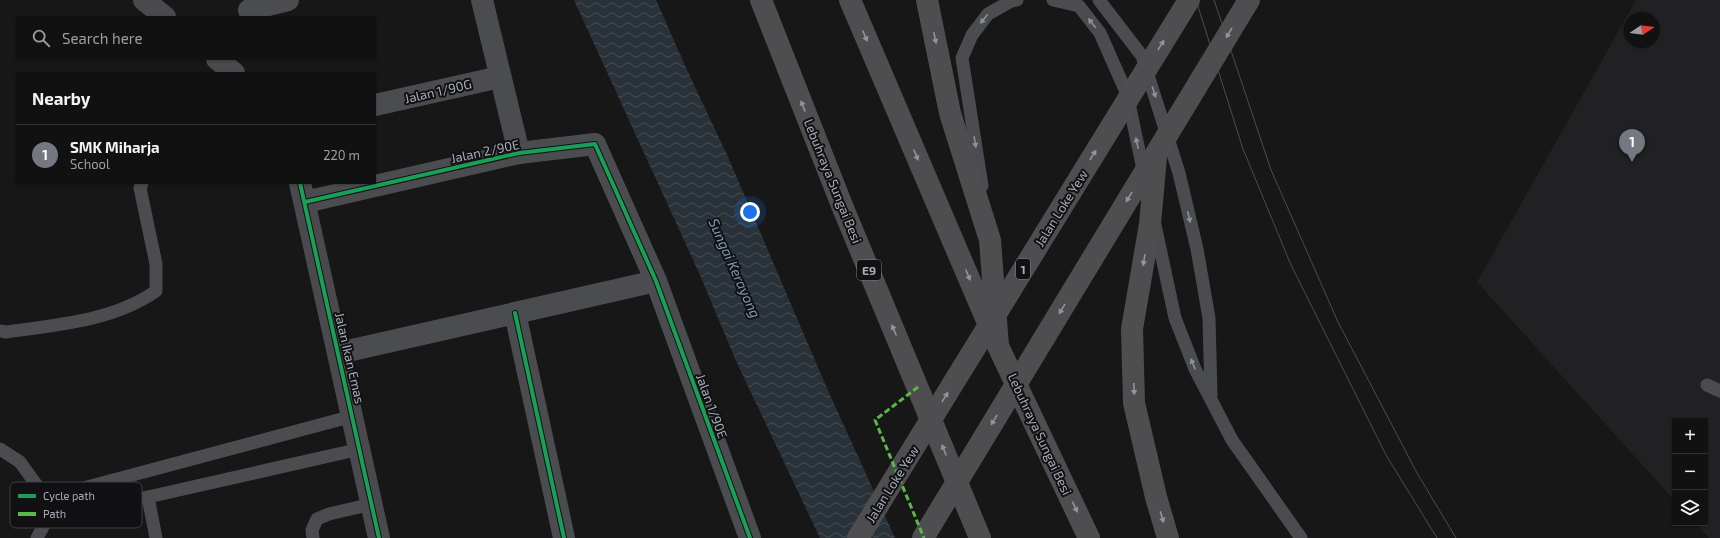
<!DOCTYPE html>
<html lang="en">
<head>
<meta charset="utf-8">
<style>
  :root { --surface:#111; --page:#1a1a1a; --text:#f1f3f6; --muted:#9c9d9f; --line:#303131; --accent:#757880 }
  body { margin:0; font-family:"Exo 2",sans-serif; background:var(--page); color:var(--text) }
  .controls { position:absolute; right:12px; bottom:12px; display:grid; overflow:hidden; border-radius:0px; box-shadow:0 1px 3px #0004 }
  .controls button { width:36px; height:36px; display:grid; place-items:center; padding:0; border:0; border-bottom:1px solid var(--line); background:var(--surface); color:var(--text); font:20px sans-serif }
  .compass { position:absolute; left:1624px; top:12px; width:36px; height:36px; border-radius:50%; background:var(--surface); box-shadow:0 1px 3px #0004; rotate:77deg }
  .you { position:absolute; left:750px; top:212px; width:14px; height:14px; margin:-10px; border:3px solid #fff; border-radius:50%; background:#1a73e8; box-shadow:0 0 0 6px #1a73e833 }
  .badge { display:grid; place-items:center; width:26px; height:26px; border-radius:50%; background:var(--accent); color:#fff; font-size:13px; font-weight:700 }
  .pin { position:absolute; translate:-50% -33px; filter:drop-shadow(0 1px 2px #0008) }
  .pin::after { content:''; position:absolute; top:21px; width:14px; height:12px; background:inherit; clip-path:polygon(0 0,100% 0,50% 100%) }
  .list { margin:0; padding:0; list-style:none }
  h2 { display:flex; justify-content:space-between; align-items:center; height:52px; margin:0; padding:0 16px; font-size:17px }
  h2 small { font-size:13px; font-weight:400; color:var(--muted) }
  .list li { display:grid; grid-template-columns:26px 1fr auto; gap:12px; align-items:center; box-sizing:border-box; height:60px; padding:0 16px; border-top:1px solid var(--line) }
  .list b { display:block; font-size:15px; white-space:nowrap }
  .list p { margin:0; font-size:13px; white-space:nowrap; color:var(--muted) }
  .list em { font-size:13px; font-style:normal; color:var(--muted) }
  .icon { flex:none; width:22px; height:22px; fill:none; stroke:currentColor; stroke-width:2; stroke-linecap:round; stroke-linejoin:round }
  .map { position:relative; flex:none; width:1720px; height:538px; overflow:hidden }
  .search { position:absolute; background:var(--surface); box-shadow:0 1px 3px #0004; left:16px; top:16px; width:360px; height:44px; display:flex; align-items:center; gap:10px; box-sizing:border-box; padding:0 14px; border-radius:0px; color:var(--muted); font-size:15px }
  .panel { position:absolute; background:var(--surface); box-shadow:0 1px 3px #0004; left:16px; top:72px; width:360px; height:112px; border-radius:0px }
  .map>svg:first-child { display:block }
</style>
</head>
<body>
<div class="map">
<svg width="1720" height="538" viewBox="0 0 1720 538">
  <defs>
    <pattern id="water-waves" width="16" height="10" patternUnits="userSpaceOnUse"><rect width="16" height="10" fill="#2a3239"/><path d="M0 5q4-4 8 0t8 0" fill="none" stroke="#464d54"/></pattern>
  </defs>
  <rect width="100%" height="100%" fill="#171717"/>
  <path fill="#212123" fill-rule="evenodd" d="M1636 0H1720V538H1709L1695 523H1705V421H1675V501L1477 282ZM1630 18H1654V42H1630Z"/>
  <polygon fill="url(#water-waves)" points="574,0 656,0 687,70 728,157 826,386 895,538 820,538 736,361 700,275"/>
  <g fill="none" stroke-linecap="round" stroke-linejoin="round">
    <g stroke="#4b4c50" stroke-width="13">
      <polyline points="1053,0 1079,6 1100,33 1127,94 1144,174"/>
      <polyline points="1099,0 1142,56 1179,173 1197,249 1209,318 1211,395"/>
      <polyline points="982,186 962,58 972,35 988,14 1011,1 1017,0"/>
      <polyline points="1155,225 1175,318 1195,369 1232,440 1301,538"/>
      <path d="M0 331 6 332C57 325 113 321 156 291V264L140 188 142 183"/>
      <polyline points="1707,385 1720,391"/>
      <polyline points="0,449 20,462 53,508 74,512 148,497 360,449"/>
      <polyline points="76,490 353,416"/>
      <polyline points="148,497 156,538"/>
      <polyline points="37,538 53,508"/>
      <polyline points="313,538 312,530 317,519 329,514 372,504"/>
    </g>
    <g stroke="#4b4c50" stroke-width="22">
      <polyline points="482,0 519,153"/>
      <polyline points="249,10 288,0"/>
      <polyline points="375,105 500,77"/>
      <polyline points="305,202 519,153 595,144 656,281 750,538"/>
      <polyline points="515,313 564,538"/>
      <polyline points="339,353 656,281"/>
    </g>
    <g stroke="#4a4a4e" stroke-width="22">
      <polyline points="144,0 165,17"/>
      <polyline points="217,59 234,73"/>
      <polyline points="300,183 379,538"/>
    </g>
    <g stroke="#4e4e51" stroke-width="22">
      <polyline points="761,0 843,208 980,538"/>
      <polyline points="850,0 991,330"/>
      <polyline points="927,0 950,113 990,240 998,346 1089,538"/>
      <polyline points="1156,497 1168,538"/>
    </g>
    <g stroke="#4b4c4f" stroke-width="1">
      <polyline points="1196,0 1243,149 1291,265 1386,455 1437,538"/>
      <polyline points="1214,0 1271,170 1338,322 1417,473 1456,538"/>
    </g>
    <g stroke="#4e4e51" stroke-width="22">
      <polyline points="1156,497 1134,403 1132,329 1150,224 1156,157"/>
      <polyline points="858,538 1189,0"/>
      <polyline points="923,538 1249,0"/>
    </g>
    <polyline stroke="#58b947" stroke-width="3" stroke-dasharray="6 3" stroke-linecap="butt" points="918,387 875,420 924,538"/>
    <g stroke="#111113" stroke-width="6">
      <g id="cycleway">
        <polyline points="300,183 379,538"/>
        <polyline points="305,202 519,153 595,144 656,281 750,538"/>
        <polyline points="515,313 564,538"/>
      </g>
    </g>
    <use href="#cycleway" stroke="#1a9f57" stroke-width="4"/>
  </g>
  <defs><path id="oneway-solid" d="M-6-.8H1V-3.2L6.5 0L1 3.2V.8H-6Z"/></defs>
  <g fill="#8c9099">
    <use href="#oneway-solid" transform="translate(984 19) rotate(129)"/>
    <use href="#oneway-solid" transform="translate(1092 23) rotate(-128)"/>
    <use href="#oneway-solid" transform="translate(1154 92) rotate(72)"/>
    <use href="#oneway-solid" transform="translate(975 142) rotate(81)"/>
    <use href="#oneway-solid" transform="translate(1137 143) rotate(-102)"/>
    <use href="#oneway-solid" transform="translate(1189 217) rotate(77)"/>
    <use href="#oneway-solid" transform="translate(1193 364) rotate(-113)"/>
  </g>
  <g fill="#92959e">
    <use href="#oneway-solid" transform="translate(1229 33) rotate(121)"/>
    <use href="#oneway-solid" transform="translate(865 36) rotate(67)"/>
    <use href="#oneway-solid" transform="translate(935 38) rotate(78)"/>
    <use href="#oneway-solid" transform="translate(1161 45) rotate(-58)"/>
    <use href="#oneway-solid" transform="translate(803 106) rotate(-111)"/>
    <use href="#oneway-solid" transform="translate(916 155) rotate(67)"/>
    <use href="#oneway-solid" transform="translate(1093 155) rotate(-58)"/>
    <use href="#oneway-solid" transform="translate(1129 197) rotate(121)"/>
    <use href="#oneway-solid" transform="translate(1144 260) rotate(100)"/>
    <use href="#oneway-solid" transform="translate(968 275) rotate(67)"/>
    <use href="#oneway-solid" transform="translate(1062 309) rotate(121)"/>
    <use href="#oneway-solid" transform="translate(894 330) rotate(-113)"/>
    <use href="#oneway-solid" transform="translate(1134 389) rotate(88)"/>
    <use href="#oneway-solid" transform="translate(945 397) rotate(-58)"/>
    <use href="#oneway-solid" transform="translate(994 420) rotate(121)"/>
    <use href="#oneway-solid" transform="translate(944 450) rotate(-112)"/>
    <use href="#oneway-solid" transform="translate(1075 507) rotate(65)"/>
    <use href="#oneway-solid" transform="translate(1162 517) rotate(73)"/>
  </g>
  <g text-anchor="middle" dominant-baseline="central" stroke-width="4" stroke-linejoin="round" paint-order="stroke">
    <g fill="#111113" stroke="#7b7e86" stroke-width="1">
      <rect x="1016" y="259" width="14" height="20" rx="3"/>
      <rect x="857" y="260" width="24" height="20" rx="3"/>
    </g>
    <g font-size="12" font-weight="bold" fill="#a8adb8">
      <text x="1023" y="269">1</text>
      <text x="869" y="270">E9</text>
    </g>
    <g font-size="13" fill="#a8adb8" stroke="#111113">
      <text transform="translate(438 91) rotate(-13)">Jalan 1/90G</text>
      <text transform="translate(485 151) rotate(-12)">Jalan 2/90E</text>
      <text transform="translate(833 181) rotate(68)">Lebuhraya Sungai Besi</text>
      <text transform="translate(1061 208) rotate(-58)">Jalan Loke Yew</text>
      <text transform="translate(350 358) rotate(77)">Jalan Ikan Emas</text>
      <text transform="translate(712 406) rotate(70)">Jalan 1/90E</text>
      <text transform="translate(1040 434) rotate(65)">Lebuhraya Sungai Besi</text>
      <text transform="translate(892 484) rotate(-58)">Jalan Loke Yew</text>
    </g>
    <g font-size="14" font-style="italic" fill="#7f9bb3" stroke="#111113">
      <text transform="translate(735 268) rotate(66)">Sungai Kerayong</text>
    </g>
  </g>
  <rect x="10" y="482" width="132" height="46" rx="6" fill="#111113" stroke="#3e4045" stroke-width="1"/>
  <rect x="18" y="494" width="18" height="4" fill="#1a9f57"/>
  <rect x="18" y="512" width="18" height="4" fill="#58b947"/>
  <g font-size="11" fill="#a8adb8">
    <text x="43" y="500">Cycle path</text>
    <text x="43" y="518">Path</text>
  </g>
</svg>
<div class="controls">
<button>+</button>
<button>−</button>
<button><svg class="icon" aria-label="layers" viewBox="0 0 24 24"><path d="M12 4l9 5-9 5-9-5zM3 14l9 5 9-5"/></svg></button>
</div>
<svg class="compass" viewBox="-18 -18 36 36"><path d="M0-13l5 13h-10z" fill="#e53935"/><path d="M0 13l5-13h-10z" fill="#9c9d9f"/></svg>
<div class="you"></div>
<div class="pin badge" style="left:1632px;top:162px">1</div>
<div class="search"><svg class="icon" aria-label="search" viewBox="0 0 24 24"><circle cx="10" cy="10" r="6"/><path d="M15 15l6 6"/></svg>Search here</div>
<section class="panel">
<h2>Nearby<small></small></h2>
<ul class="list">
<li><span class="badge">1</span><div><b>SMK Miharja</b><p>School</p></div><em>220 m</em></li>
</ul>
</section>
</div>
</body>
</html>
